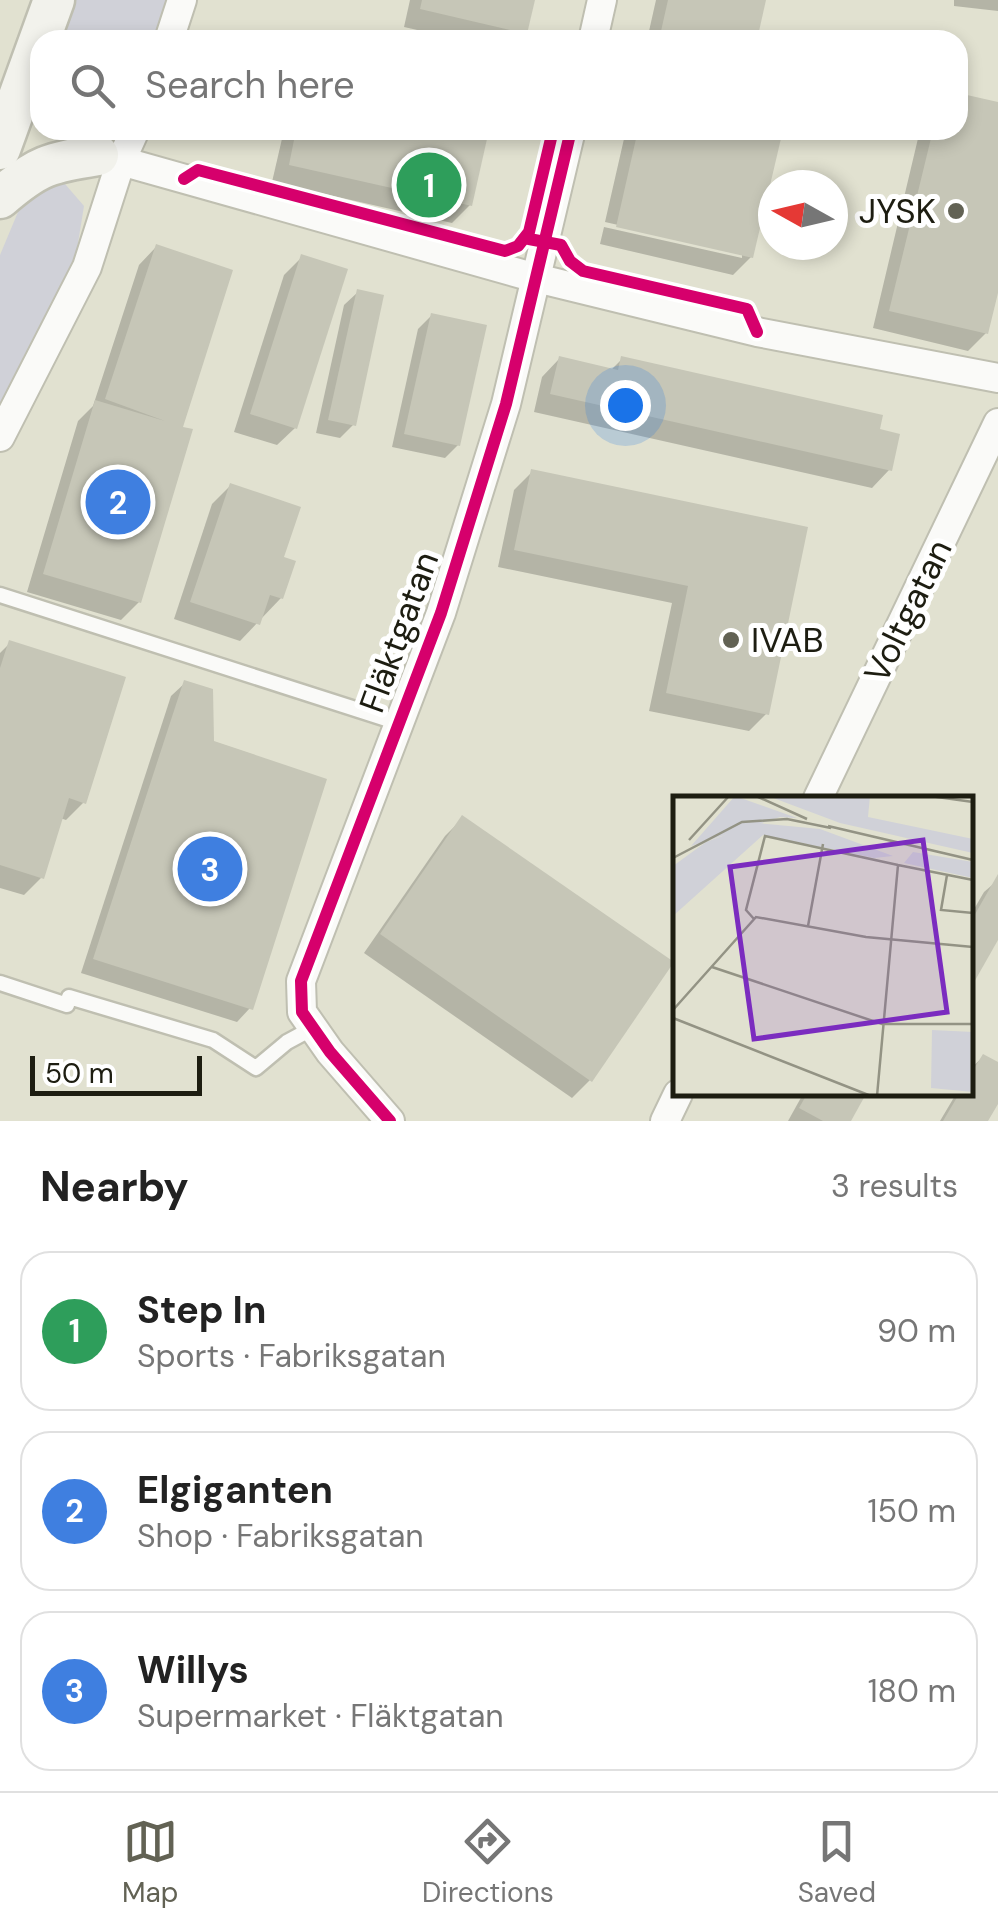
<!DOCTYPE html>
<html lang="en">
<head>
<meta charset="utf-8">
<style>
  :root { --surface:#fff; --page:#f2f2f2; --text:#222; --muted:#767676; --line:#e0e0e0; --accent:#626254 }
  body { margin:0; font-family:"DM Sans",sans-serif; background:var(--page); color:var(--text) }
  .compass { position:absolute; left:758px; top:170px; width:90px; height:90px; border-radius:50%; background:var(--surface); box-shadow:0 5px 15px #0003; rotate:278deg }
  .scale { position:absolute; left:30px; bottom:25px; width:172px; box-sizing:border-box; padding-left:10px; border:5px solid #1d1d11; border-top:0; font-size:28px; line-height:35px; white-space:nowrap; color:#1d1d11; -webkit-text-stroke:8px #fff; paint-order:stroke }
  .you { position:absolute; left:625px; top:405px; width:35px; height:35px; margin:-25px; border:8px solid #fff; border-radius:50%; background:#1a73e8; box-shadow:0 0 0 15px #1a73e833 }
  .badge { display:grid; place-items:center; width:65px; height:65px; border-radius:50%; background:var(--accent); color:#fff; font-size:32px; font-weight:700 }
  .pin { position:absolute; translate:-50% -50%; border:5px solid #fff; box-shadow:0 2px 10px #0006 }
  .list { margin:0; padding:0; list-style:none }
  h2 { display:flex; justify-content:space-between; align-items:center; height:130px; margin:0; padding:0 40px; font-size:42px }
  h2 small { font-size:32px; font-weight:400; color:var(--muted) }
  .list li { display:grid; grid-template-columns:65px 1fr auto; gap:30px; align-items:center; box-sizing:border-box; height:160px; margin:0 20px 20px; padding:0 20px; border:2px solid var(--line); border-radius:30px }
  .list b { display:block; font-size:38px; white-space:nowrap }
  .list p { margin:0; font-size:32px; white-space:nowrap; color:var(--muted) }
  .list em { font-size:32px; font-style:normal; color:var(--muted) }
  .icon { flex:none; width:55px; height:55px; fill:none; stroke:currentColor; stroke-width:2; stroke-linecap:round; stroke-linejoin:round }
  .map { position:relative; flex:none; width:998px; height:1121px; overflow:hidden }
  .search { position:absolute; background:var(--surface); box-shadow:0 5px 15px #0003; left:30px; right:30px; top:30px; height:110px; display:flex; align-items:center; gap:25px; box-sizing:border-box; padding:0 35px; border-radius:30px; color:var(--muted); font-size:38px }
  .sheet { height:670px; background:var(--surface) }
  nav { display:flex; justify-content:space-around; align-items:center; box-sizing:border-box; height:140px; border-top:2px solid var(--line); background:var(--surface); font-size:28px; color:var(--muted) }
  nav a { display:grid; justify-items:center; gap:5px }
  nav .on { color:var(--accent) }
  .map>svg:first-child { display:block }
</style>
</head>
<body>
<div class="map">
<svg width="998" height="1121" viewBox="0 0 998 1121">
  <rect width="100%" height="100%" fill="#e1e1d0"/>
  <g fill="#d0d1d8">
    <polygon points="74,0 170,0 157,40 62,40"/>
    <polygon points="65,184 84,206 77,249 63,291 0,412 0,255 18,212 50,185"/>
  </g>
  <g fill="#0003">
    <polygon points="410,0 532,0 525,33 517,40 462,40 404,27"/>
    <polygon points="656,0 763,0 754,40 647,40"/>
    <polygon points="954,0 998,0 998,11 954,6"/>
    <polygon points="958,95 998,105 998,282 986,333 968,351 873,328 920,130 958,130"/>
    <polygon points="284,130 487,130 470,205 452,223 272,182"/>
    <polygon points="626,130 780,130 751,257 733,275 600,244 604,227 742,258 742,253 605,222"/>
    <polygon points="156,247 180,428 139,602 121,620 27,592 78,421 93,406 139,265"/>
    <polygon points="302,257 295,428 277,445 234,432 284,275"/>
    <polygon points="358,292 353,425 340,438 316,433 344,305"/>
    <polygon points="432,315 458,445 445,458 392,447 418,329"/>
    <polygon points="559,359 610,371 622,359 877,431 889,470 872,488 534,412 542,377"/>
    <polygon points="532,472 805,529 767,713 749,731 649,711 672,603 498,567 514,490"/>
    <polygon points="230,486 281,559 281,598 240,641 174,619 212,504"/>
    <polygon points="10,643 84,802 66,820 60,818 42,877 24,895 0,888 0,653"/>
    <polygon points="185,683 211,743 250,1008 237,1022 81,973 171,696"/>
    <polygon points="462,819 590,1080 572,1098 364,953 445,836"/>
    <polygon points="998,880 998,935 970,983 970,916 984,892"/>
    <polygon points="983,1057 998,1065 998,1099 985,1121 940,1121 956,1094 970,1094 970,1069"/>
    <polygon points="803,1094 863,1094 848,1121 788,1121"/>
  </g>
  <g fill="#c6c6b7">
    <polygon points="422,0 535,0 527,34 420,9"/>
    <polygon points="668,0 766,0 757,40 659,40"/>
    <polygon points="958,93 998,102 998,293 988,334 889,311 933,130 958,130"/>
    <polygon points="296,130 489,130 472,206 289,165"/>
    <polygon points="638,130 783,130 753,258 616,227"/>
    <polygon points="156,244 233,270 183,427 193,429 141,603 43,574 95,400 165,421 105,399"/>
    <polygon points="301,254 348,269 297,429 250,414"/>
    <polygon points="357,289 384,295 356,426 328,420"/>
    <polygon points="431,313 487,325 460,446 404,434"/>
    <polygon points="559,356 618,370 621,356 883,415 880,429 900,434 892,471 550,394"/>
    <polygon points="531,469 808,527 769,715 666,693 688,586 514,550"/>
    <polygon points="230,483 301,507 284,557 296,561 283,599 270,595 260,625 190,602"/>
    <polygon points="9,640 126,677 86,804 69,798 44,879 0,865 0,668"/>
    <polygon points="184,680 213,689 214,741 327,779 253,1010 93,959"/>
    <polygon points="462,815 674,962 592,1082 380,934"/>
    <polygon points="998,874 998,940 973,984 970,982 970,923"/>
    <polygon points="983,1054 998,1062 998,1104 988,1121 943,1121 959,1094 970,1094 970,1075"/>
    <polygon points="807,1094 866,1094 851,1121 823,1121 799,1108"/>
  </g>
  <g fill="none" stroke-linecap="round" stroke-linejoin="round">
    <g stroke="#bfbfb1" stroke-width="19">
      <g id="service">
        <polyline points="0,595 399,723"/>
        <polyline points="0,983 67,1005 69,997 213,1040 256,1068 287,1042 313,1028"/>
      </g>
    </g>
    <g stroke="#bfbfb1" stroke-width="32">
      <g id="minor">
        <polyline points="169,40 182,0"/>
        <polyline points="593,40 602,0"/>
        <polyline points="135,130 121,161 536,278 757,332 998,378"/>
        <polyline points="0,437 87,267 121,161"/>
        <polyline points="818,798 998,423"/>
        <polyline points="390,1121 330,1052 302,1012 301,981 441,613 506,404 571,130"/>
        <polyline points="665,1121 678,1094"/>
      </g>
    </g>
    <g stroke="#bfbfb1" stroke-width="45">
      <g id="secondary">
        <polyline points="0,149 54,0"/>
        <path d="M0 198C38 165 49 163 98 155"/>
      </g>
    </g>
    <use href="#service" stroke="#fafaf8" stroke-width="14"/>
    <use href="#minor" stroke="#fafaf8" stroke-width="28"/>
    <use href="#secondary" stroke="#f2f2ec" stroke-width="40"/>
    <g stroke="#fff" stroke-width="19">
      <g id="cycleway">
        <polyline points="184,179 198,170 505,251 518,246 529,232 553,130"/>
        <polyline points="529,239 561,245 570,261 583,271 747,309 757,332"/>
        <polyline points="390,1121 330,1052 302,1012 301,981 441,613 506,404 571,130"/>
      </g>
    </g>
    <use href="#cycleway" stroke="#d6006c" stroke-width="12"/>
  </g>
  <g fill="#626254" stroke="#fff" stroke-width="4">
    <circle cx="956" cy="211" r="10"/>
    <circle cx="731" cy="640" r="10"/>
  </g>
  <g text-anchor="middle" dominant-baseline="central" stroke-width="10" stroke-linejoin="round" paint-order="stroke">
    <g font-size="35" fill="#1d1d11" stroke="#fff" text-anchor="end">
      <text x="936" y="211">JYSK</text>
      <text x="751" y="640" text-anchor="start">IVAB</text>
    </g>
    <g font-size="35" fill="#1d1d11" stroke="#fff">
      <text transform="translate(908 611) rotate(-64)">Voltgatan</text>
      <text transform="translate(399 632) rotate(-70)">Fläktgatan</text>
    </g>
  </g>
  <g transform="translate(673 796)">
    <rect width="300" height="300" fill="#e1e1d0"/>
    <path d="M62 0 124 22 107 21 18 50ZM95 0H197L195 21 300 43V57L167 27ZM85 27 147 33 220 60 201 62 90 39 0 120V70L33 46ZM240 56 300 66V82L231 67ZM259 234 300 236V296L258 292Z" fill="#d0d1d8"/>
    <path fill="none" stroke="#939384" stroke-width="2.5" d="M83 0 134 23M257 0 300 6M155 30 300 64M16 44 56 0M0 62 69 26 114 23 158 32M274 79 268 114 300 117M81 123 73 114 92 40 225 69M135 130 150 48M39 171 209 228H300M0 214 83 121 193 141 300 151M0 222 198 300M204 300 225 69 300 84"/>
    <path fill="#7b2cbf" fill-opacity="0.15" stroke="#7b2cbf" stroke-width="5" d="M250 44 274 216 81 243 57 71Z"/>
    <rect width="300" height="300" fill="none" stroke="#1d1d11" stroke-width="5"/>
  </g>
</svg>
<svg class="compass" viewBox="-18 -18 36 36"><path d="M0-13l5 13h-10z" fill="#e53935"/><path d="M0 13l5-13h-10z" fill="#767676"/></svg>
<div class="scale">50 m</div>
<div class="you"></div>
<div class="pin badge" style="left:429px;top:185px;background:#2e9e5b">1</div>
<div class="pin badge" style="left:118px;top:502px;background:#3f7fe0">2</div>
<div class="pin badge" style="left:210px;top:869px;background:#3f7fe0">3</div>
<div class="search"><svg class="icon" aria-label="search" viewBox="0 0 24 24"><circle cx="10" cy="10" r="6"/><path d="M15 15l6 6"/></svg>Search here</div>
</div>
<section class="sheet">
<h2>Nearby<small>3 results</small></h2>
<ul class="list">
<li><span class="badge" style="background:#2e9e5b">1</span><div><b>Step In</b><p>Sports · Fabriksgatan</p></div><em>90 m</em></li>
<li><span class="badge" style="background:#3f7fe0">2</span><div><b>Elgiganten</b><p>Shop · Fabriksgatan</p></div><em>150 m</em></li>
<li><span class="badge" style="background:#3f7fe0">3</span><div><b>Willys</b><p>Supermarket · Fläktgatan</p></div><em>180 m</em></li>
</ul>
</section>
<nav>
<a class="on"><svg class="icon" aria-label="map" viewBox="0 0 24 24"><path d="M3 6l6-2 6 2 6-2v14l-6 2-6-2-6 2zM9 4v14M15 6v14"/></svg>Map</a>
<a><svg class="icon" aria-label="directions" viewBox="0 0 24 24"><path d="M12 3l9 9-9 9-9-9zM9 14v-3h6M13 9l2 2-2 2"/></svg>Directions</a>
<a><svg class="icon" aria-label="saved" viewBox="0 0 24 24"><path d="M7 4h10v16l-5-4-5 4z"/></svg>Saved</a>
</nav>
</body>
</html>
